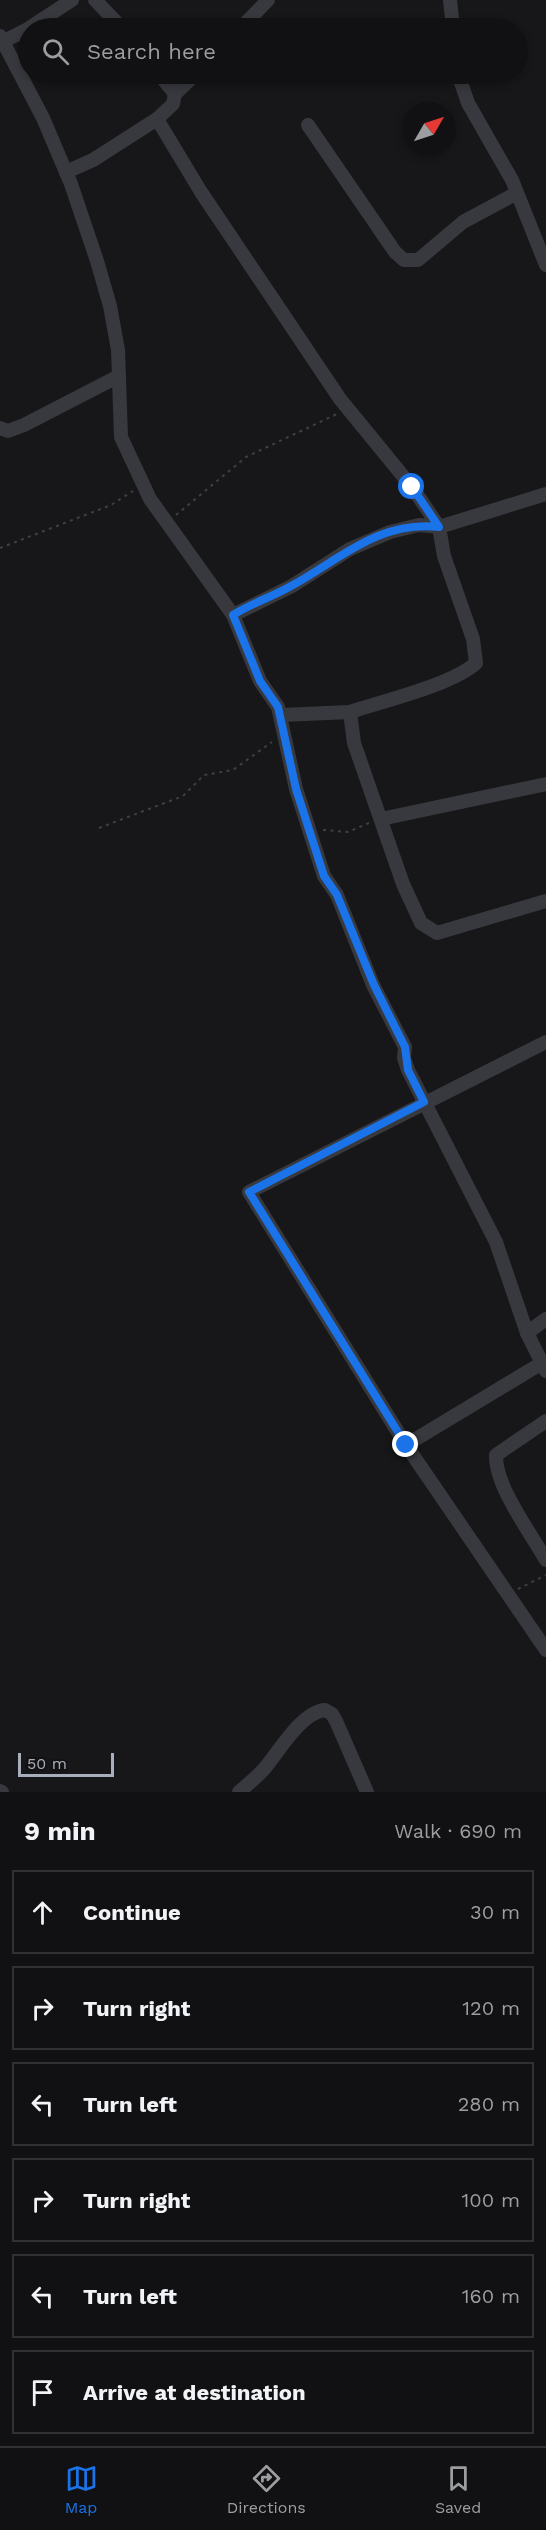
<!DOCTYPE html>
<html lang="en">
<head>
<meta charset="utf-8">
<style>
  :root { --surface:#111113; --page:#1e1f21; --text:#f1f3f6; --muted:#9c9da0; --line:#303133; --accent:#1a73e8 }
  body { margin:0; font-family:"Work Sans",sans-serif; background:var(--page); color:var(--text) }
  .compass { position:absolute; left:402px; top:102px; width:54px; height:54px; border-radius:50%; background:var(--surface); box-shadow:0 3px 9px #0003; rotate:51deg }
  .scale { position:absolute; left:18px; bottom:15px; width:96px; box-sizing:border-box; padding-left:6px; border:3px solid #a8aeba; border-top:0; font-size:16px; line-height:21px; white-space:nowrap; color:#a8aeba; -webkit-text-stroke:4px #121214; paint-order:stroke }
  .stop { position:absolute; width:18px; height:18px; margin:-14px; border:4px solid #1a73e8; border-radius:50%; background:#fff }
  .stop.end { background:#1a73e8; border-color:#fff; box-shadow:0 2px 6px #0008 }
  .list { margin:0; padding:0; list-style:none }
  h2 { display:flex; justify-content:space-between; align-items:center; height:78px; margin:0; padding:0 24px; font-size:26px }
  h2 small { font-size:20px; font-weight:400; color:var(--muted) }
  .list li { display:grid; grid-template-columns:39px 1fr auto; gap:18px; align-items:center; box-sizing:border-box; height:84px; margin:0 12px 12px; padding:0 12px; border:2px solid var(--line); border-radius:0px }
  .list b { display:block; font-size:22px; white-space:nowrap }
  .list em { font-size:20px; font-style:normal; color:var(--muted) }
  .icon { flex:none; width:33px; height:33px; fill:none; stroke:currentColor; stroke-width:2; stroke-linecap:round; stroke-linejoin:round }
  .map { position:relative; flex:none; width:546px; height:1792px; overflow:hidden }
  .search { position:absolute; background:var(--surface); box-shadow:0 3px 9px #0003; left:18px; right:18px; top:18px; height:66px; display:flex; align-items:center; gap:15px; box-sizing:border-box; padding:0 21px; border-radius:33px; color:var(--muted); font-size:22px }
  .sheet { height:654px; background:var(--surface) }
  nav { display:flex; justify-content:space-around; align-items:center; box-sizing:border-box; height:84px; border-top:2px solid var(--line); background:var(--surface); font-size:16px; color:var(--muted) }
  nav a { display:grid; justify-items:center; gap:3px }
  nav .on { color:var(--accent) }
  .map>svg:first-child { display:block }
</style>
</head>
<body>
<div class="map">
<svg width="546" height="1792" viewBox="0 0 546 1792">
  <rect width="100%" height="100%" fill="#171719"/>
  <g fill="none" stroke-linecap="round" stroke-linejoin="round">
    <g stroke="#3d4045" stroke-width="2" stroke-dasharray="3 4.5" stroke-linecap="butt">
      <polyline points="176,515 246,457 337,414"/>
      <polyline points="0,548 111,505 133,491"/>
      <polyline points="99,828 183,796 204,775 233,770 272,742"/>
      <polyline points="323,830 348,832 369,823"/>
      <polyline points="518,1589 546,1575"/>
    </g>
    <g stroke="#37393e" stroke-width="14">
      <polyline points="95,0 122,28"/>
      <polyline points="450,0 453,28"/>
      <polyline points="29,28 72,0"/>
      <polyline points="241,28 268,0"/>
      <polyline points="0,36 43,118 71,184 97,261 110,306 118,350 121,437 150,499 233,615 260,681 278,707 296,789 324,876 337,895 373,985 405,1047 404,1058 408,1070 496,1242 527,1333 546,1371"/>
      <polyline points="0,43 28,29"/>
      <polyline points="458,74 468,103 512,180 546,265"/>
      <polyline points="175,94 196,74"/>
      <polyline points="157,119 173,104 175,94 159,74"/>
      <polyline points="308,125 395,252 404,260 418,260 463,222 517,193"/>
      <path d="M66 172 93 160 157 119 201 192 340 399 412 487 439 527 444 556 473 639 476 663C452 685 383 701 350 712L354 743 403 884 421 923 437 933 546 901"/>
      <polyline points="0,428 8,431 24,425 119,376"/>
      <polyline points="233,615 292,586 350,549 390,532 419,525 439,527 546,494"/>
      <polyline points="281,715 350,712"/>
      <polyline points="381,819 546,784"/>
      <polyline points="546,1042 249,1192 406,1445 546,1650"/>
      <polyline points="527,1333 546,1319"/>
      <path d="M546 1421 496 1455C495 1486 530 1532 546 1560"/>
      <polyline points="406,1445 542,1363"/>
      <polyline points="0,1791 2,1792"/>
      <path d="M239 1792C247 1785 256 1778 264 1769 278 1753 301 1712 325 1710L332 1714 336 1721 367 1792"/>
    </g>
  </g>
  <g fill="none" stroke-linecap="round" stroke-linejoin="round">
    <path stroke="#1a73e8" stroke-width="8" d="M406 1445 249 1192 424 1102 408 1070 405 1047 374 985 337 895 324 876 296 789 278 707 260 681 233 615C252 603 272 597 291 586 339 560 379 520 439 527L412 487"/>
  </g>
</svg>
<svg class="compass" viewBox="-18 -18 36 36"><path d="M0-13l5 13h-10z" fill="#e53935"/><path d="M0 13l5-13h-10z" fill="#9c9da0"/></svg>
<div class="scale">50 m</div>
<div class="stop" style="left:412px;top:487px"></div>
<div class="stop end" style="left:406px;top:1445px"></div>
<div class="search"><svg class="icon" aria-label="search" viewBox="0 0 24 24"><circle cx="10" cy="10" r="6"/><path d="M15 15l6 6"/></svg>Search here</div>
</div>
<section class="sheet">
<h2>9 min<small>Walk · 690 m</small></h2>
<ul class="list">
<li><svg class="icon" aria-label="ahead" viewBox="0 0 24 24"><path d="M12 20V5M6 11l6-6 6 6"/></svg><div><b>Continue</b></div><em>30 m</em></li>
<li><svg class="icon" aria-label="right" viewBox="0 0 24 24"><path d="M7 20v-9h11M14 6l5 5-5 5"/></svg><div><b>Turn right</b></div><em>120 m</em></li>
<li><svg class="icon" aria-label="left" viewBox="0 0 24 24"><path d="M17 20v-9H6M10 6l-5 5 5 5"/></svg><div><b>Turn left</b></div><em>280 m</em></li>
<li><svg class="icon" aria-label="right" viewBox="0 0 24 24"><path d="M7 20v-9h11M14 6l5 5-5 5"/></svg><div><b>Turn right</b></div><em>100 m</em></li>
<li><svg class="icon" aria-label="left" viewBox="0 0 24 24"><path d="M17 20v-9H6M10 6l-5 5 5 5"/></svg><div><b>Turn left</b></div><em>160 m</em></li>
<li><svg class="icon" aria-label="arrive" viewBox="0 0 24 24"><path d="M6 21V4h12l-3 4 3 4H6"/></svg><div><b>Arrive at destination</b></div></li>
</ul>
</section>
<nav>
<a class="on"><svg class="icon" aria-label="map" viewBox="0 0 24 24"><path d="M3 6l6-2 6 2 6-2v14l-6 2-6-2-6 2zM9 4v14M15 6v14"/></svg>Map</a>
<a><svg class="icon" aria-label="directions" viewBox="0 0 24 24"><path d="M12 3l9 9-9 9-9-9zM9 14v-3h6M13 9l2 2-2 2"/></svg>Directions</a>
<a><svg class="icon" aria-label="saved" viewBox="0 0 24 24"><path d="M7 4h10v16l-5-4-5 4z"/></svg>Saved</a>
</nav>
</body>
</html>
